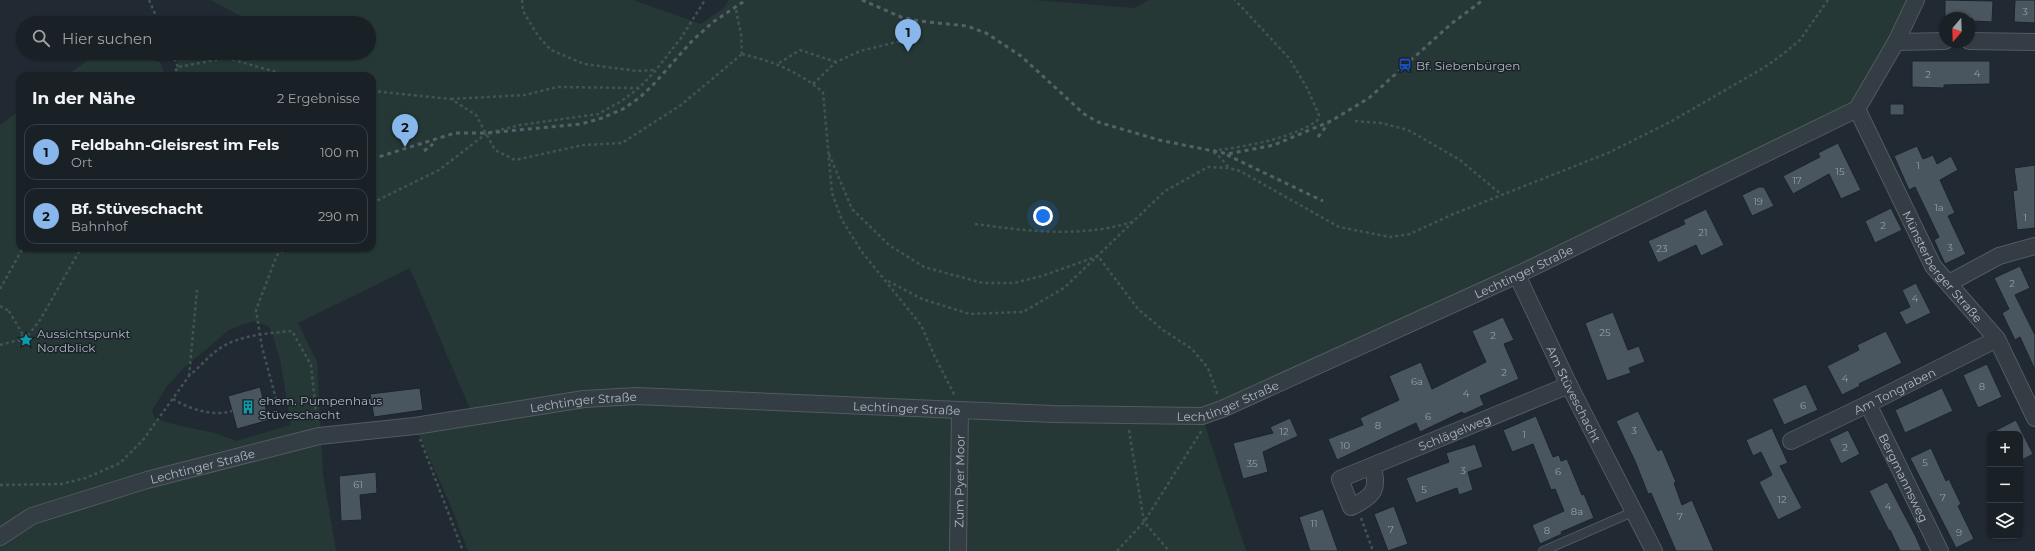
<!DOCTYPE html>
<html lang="de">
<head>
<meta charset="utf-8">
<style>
  :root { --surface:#192026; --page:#262d32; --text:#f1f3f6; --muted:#9fa3a7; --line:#373e43; --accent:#88b7ec }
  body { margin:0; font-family:Montserrat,sans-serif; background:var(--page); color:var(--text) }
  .controls { position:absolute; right:12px; bottom:12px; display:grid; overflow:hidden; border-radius:8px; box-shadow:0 1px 3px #0004 }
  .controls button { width:36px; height:36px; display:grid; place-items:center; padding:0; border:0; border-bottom:1px solid var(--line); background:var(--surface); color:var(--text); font:20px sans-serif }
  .compass { position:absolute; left:1939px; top:12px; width:36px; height:36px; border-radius:50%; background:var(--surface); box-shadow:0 1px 3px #0004; rotate:199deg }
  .you { position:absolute; left:1043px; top:216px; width:14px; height:14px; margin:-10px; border:3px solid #fff; border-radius:50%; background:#1a73e8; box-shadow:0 0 0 6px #1a73e833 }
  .badge { display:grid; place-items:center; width:26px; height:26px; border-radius:50%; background:var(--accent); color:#111; font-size:13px; font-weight:700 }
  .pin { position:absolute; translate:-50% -33px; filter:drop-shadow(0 1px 2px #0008) }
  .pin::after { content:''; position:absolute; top:21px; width:14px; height:12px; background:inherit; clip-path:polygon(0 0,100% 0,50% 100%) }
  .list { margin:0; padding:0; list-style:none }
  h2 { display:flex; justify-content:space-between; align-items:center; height:52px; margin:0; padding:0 16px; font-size:17px }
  h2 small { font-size:13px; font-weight:400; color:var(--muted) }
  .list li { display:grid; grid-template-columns:26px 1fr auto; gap:12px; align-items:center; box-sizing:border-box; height:56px; margin:0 8px 8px; padding:0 8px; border:1px solid var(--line); border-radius:12px }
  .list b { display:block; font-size:15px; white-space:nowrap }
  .list p { margin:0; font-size:13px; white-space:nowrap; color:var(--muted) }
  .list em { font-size:13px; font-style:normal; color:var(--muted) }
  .icon { flex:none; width:22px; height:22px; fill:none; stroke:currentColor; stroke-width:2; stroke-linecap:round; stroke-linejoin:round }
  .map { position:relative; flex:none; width:2035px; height:551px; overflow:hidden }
  .search { position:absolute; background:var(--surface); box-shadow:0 1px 3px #0004; left:16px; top:16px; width:360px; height:44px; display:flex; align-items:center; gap:10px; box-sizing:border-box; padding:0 14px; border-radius:22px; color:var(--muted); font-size:15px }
  .panel { position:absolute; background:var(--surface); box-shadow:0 1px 3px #0004; left:16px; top:72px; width:360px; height:180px; border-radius:12px }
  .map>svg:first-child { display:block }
</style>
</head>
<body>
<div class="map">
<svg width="2035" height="551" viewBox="0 0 2035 551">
  <rect width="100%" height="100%" fill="#212a33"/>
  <g fill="#263836" fill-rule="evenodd">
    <path d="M211 0H633L701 24 725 7 728 0H1033L1134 8 1149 0H1916L1857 109 1202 416 1246 551H468L451 506 415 426 473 416 410 268 298 323 317 362 323 474 336 551H0V125L20 110V248H372V76H172L178 67 177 53H369V23H244L248 20ZM253 321 270 327 280 359 291 425 236 441 215 433 185 427 155 419 152 411 167 386 185 367 229 330Z"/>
    <polygon points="98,53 129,53 160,62 165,76 66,76"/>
  </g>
  <g fill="#49555f" stroke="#1c232b">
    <polygon points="1945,0 1993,1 1992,22 1973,21 1973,19 1969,18 1945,17"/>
    <polygon points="2015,0 2035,0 2035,23 2014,22"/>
    <polygon points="1912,61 1990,61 1990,84 1944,85 1944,88 1912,87"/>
    <rect x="1890" y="104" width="14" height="11"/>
    <polygon points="1838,143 1861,190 1841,199 1829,174 1793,194 1783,176 1820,157 1818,153"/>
    <polygon points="1917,146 1923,159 1933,155 1937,164 1951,156 1958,170 1940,180 1955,213 1948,216 1966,254 1945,264 1934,240 1939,237 1915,187 1909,190 1894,156"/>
    <polygon points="2035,165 2035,228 2017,230 2013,191 2017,190 2014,168"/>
    <polygon points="1759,187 1764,187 1774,206 1752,216 1742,195"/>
    <polygon points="1891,208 1902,230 1875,243 1865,221"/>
    <polygon points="1706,209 1724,245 1701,256 1696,245 1658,263 1648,241 1685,224 1683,220"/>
    <polygon points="2020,266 2030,288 2015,295 2035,335 2035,370 2020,337 2015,340 2002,313 2009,309 1994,278"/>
    <polygon points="1916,283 1931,313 1906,325 1899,312 1910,307 1902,290"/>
    <polygon points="1613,312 1628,350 1639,346 1645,362 1629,368 1631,373 1607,381 1585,323"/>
    <polygon points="1503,317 1514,340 1504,344 1519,379 1480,396 1484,405 1464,414 1462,412 1420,432 1416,423 1337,460 1328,439 1363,425 1360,418 1399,400 1389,376 1421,362 1432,389 1486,362 1472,331"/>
    <polygon points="1886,331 1902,363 1859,384 1860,386 1842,395 1827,366 1859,350 1857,345"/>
    <polygon points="1987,364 2002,397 1978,408 1963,375"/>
    <polygon points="1806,384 1818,410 1784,425 1772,399"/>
    <polygon points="260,387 269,420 237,429 228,396"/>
    <polygon points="420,388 423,410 374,417 370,394"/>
    <polygon points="1942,388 1953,411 1905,433 1895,410"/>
    <polygon points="1638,411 1658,451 1662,449 1676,482 1674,483 1682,505 1692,500 1714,551 1676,551 1651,493 1648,494 1635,461 1616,421"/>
    <polygon points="1536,416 1553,457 1559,455 1561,461 1567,459 1582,495 1584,494 1594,518 1561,532 1562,534 1540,544 1532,525 1564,511 1555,489 1551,490 1533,444 1512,452 1503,430"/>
    <polygon points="1290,418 1298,436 1263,452 1268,472 1243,479 1233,443 1273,433 1270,427"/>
    <polygon points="2016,420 2033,454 2020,461 2020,434 1989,434"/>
    <polygon points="1772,428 1788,463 1780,466 1802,508 1778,520 1759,482 1772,475 1761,452 1753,456 1746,440"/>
    <polygon points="1848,430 1860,454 1841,464 1829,439"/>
    <polygon points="1475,444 1483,467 1468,472 1473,490 1459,495 1457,488 1416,503 1406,478 1449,462 1446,453"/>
    <polygon points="1931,448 1946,481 1949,479 1961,504 1958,506 1974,539 1956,548 1910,458"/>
    <polygon points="376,472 377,493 360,495 362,520 341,521 339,476"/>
    <polygon points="1887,482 1916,537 1922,551 1900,551 1890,530 1889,531 1869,491"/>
    <polygon points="1394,506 1408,544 1388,551 1374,514"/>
    <polygon points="1323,509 1338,551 1310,551 1299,517"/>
  </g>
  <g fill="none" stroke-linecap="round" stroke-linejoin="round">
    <g stroke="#525a62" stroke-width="10">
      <polyline id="lane" points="1543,551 1635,511"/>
    </g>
    <g stroke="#525a62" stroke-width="18">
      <g id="street">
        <polyline points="1969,41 2035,42"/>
        <polyline points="1896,42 1945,41"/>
        <path id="s1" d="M1857 109 1933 266 1997 339 2035 418"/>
        <path id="s2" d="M1517 275 1569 385 1654 551"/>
        <polyline points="1949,283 1999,256 2035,246"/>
        <path id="s3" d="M1868 404 1940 551"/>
        <path id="s4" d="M1791 441 1868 404 1997 339"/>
        <path id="s5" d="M1372 466C1380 489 1373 497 1351 507L1340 479 1569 385"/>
        <path id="s6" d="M0 537 32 516 147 480 319 436 415 426 584 399 636 396 1053 414 1202 416 1222 409 1517 275 1857 109 1896 42 1916 0"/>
        <path id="s7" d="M958 551 960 411"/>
      </g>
    </g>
    <g stroke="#425354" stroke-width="2.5" stroke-dasharray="3 3" stroke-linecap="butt">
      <polyline points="149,0 159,23"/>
      <polyline points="522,0 523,11 538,36 551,50 584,64 637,71 655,70"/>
      <polyline points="736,10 741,34 742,54"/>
      <polyline points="172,53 178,67"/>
      <path d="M742 54C775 62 797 71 823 92L832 193 842 220 862 252 921 325 935 357 955 396"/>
      <polyline points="779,63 800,50 836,62"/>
      <polyline points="172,76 178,67 227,58 290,76"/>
      <polyline points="813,84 836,62 860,51 901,41"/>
      <polyline points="372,91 451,99 476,115 495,150 515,160 583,145 622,143 681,105 742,54"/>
      <polyline points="451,99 525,95 557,87 639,88"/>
      <polyline points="1355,121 1381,123 1408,130 1460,160 1502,195"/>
      <polyline points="829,154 852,209 889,245 924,267 983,283 1014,283 1042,276 1098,256 1138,309 1163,330 1192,349 1208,368 1218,396"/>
      <path d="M1228 167 1221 158 1212 151C1246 146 1288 140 1317 121L1319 115 1307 88 1289 58 1235 0"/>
      <polyline points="372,203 439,170 487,133 520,125 598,114 620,102 639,88 656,70 681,38 705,0"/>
      <path d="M975 224C1026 231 1082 238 1132 222"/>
      <polyline points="888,281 922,299 970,314 1023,312 1064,288 1165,191 1208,167 1228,168 1240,171 1339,227 1390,237 1410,234 1451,215 1608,153 1670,122 1765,67 1783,54 1800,40 1828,0"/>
      <polyline points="0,289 23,248"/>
      <polyline points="0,306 9,311"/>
      <polyline points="0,345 26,338 40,320 81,248"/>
      <polyline points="189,376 197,290"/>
      <path d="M173 399C190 409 212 417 232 411"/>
      <polyline points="264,403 276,399 262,347 256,310 277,255 288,248"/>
      <polyline points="1129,430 1144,522 1169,551"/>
      <polyline points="420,439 463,551"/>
      <path d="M0 485 61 484 86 478 120 463 143 440 189 376C200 367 210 354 222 347 241 335 270 333 292 331L311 365 317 422"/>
      <polyline points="1361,518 1373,551"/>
      <polyline points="1117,551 1144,522 1202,430"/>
    </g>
    <use href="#lane" stroke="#343c44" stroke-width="8"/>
    <use href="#street" stroke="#343c44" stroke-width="16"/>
    <g stroke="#56606b" stroke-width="3" stroke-dasharray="4 4" stroke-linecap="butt">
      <polyline points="862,0 901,17 919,21 967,26 986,33 1021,56 1084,114 1098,122 1159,140 1228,154 1274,145 1331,121 1369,98 1451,24 1483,0"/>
      <polyline points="1318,137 1328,124"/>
      <polyline points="424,151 433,144"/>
      <polyline points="1227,155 1323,201"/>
      <polyline points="372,159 455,133 487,133 581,124 602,118 623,109 639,98 652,86 693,40 713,22 746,0"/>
      <polyline points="372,164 380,165"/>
    </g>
    <polyline stroke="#425354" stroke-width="2.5" stroke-dasharray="3 3" stroke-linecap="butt" points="9,311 26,340 25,342 20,343 19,339 22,336 26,338"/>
  </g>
  <defs>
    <g id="station-bare" transform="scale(1.08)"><path d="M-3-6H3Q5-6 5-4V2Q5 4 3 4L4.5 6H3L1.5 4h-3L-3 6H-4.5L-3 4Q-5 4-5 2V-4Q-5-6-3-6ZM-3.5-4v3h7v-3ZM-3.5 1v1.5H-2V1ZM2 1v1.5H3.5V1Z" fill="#1a4fb4" stroke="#1a2129" stroke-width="2.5" paint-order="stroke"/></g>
    <g id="sight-bare" transform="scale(1.08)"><path d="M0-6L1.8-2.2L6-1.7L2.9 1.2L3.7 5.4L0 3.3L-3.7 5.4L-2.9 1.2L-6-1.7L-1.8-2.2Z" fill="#0f9aa8" stroke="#1a2129" stroke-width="2.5" paint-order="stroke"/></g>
    <g id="building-bare" transform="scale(1.08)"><path d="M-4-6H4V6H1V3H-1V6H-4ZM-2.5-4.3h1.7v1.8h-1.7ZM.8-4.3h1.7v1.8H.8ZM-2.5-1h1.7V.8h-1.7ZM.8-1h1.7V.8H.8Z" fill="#0f9aa8" stroke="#1a2129" stroke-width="2.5" paint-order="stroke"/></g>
  </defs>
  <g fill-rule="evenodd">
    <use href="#station-bare" x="1405" y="65"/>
    <use href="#sight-bare" x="26" y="340"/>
    <use href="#building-bare" x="248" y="407"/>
  </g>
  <g text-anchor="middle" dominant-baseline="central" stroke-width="3" stroke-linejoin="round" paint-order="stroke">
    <g font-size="10" fill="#959ea8">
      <text x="2025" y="11">3</text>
      <text x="1977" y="73">4</text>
      <text x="1928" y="74">2</text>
      <text x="1918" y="165">1</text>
      <text x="1840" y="171">15</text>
      <text x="1797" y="180">17</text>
      <text x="1758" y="201">19</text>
      <text x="1939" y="207">1a</text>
      <text x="2025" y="217">1</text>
      <text x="1883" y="225">2</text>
      <text x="1703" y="232">21</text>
      <text x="1950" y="247">3</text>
      <text x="1662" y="248">23</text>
      <text x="2012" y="283">2</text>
      <text x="1915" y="298">4</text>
      <text x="1605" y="332">25</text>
      <text x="1493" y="335">2</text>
      <text x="1504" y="372">2</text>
      <text x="1845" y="378">4</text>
      <text x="1417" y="381">6a</text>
      <text x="1982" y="386">8</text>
      <text x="1466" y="393">4</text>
      <text x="1803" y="405">6</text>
      <text x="1428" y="416">6</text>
      <text x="1378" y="425">8</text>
      <text x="1634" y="430">3</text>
      <text x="1284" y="431">12</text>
      <text x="1524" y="434">1</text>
      <text x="1345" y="445">10</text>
      <text x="1845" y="447">2</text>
      <text x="1925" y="462">5</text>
      <text x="1252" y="463">35</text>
      <text x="1463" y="470">3</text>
      <text x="1558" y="471">6</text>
      <text x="358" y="484">61</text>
      <text x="1424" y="489">5</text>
      <text x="1943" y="497">7</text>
      <text x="1782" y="499">12</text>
      <text x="1888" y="506">4</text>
      <text x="1577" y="511">8a</text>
      <text x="1680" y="516">7</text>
      <text x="1314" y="523">11</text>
      <text x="1391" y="529">7</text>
      <text x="1547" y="530">8</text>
      <text x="1959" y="532">9</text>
    </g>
    <g font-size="12" fill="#aeb7c1" stroke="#1a2129" text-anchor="start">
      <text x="1416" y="65">Bf. Siebenbürgen</text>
      <text x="37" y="333">Aussichtspunkt<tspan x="37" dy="14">Nordblick</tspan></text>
      <text x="259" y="400">ehem. Pumpenhaus<tspan x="259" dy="14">Stüveschacht</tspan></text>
    </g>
    <g font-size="12" fill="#aeb7c1" stroke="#1a2129">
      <text stroke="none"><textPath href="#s1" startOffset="180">Münsterberger Straße</textPath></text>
      <text stroke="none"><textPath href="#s6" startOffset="1575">Lechtinger Straße</textPath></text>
      <text stroke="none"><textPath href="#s4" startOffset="115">Am Tongraben</textPath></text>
      <text stroke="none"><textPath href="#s2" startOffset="132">Am Stüveschacht</textPath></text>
      <text stroke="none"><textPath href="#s6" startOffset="1251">Lechtinger Straße</textPath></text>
      <text stroke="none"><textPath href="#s6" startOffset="603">Lechtinger Straße</textPath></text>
      <text stroke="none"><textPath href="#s6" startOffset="927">Lechtinger Straße</textPath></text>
      <text stroke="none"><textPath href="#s5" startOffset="207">Schlägelweg</textPath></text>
      <text stroke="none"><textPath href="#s6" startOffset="216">Lechtinger Straße</textPath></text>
      <text stroke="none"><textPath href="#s3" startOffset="82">Bergmannsweg</textPath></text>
      <text stroke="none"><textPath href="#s7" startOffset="70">Zum Pyer Moor</textPath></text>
    </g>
  </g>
</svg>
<div class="controls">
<button>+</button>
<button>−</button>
<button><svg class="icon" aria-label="layers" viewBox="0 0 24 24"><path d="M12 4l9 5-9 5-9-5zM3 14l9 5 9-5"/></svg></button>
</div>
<svg class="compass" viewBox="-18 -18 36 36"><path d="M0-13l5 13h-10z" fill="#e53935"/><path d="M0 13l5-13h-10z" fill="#9fa3a7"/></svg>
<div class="you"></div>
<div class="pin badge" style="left:908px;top:52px">1</div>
<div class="pin badge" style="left:405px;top:147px">2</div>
<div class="search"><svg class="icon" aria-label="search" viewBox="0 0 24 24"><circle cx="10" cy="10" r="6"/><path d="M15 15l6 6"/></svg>Hier suchen</div>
<section class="panel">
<h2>In der Nähe<small>2 Ergebnisse</small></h2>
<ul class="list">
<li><span class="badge">1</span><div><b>Feldbahn-Gleisrest im Fels</b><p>Ort</p></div><em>100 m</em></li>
<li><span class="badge">2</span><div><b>Bf. Stüveschacht</b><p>Bahnhof</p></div><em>290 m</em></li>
</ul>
</section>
</div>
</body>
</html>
